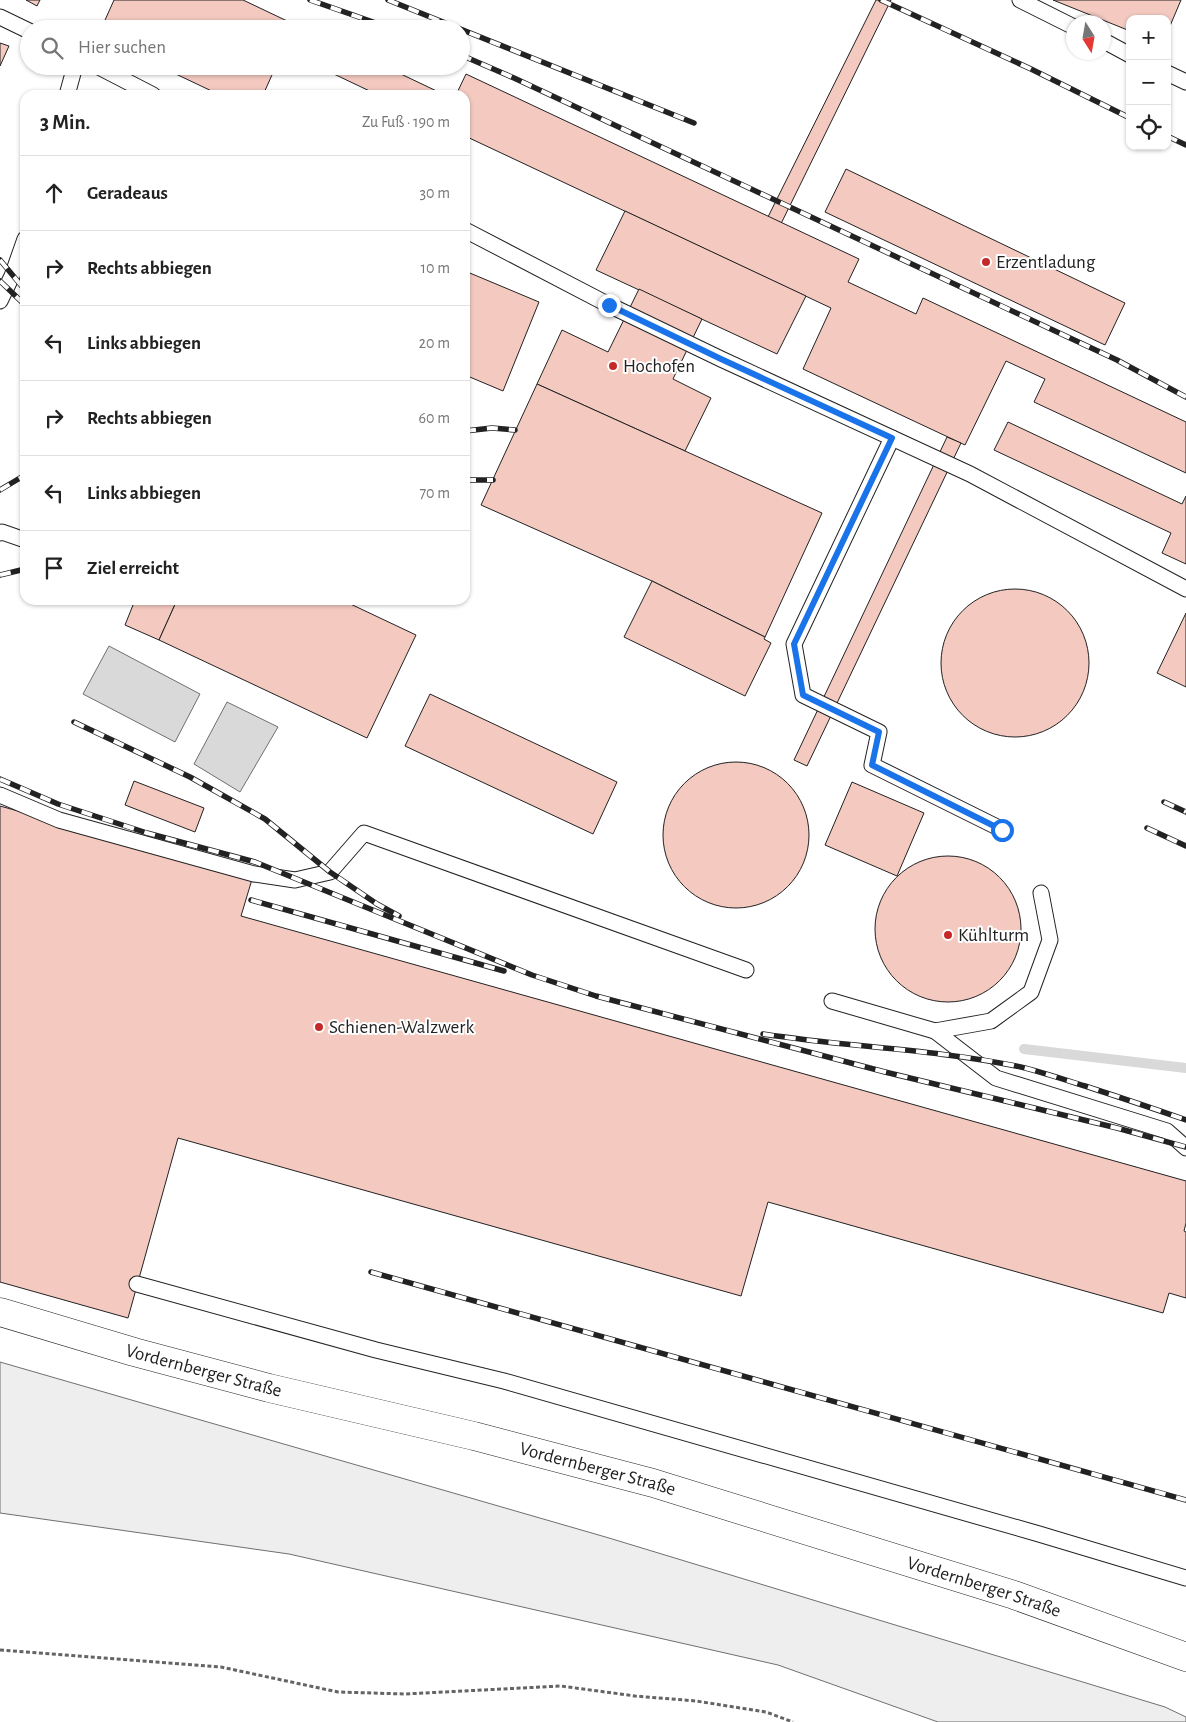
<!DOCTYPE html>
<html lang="de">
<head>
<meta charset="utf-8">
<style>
  :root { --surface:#fff; --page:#f2f2f2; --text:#222; --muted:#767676; --line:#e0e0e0 }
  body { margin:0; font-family:"Alegreya Sans",sans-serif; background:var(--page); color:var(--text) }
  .controls { position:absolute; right:15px; top:15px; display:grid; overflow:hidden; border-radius:10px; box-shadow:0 1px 4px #0004 }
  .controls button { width:45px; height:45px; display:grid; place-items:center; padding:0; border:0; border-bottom:1px solid var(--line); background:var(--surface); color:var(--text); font:25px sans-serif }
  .compass { position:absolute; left:1066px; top:15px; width:45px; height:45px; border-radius:50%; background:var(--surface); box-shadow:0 1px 4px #0004; rotate:169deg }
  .stop { position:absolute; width:15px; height:15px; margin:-11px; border:4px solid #1a73e8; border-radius:50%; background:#fff }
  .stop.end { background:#1a73e8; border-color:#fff; box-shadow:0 1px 5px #0008 }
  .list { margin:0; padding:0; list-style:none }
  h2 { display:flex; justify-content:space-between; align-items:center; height:65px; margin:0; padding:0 20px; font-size:21px }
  h2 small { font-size:16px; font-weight:400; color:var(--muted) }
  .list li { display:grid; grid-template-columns:32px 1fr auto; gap:15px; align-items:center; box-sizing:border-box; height:75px; padding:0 20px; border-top:1px solid var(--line) }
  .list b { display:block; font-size:19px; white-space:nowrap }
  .list em { font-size:16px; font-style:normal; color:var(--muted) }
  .icon { flex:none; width:28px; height:28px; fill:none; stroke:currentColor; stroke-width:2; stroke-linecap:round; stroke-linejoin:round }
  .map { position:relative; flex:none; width:1186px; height:1722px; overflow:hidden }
  .search { position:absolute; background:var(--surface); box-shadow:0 1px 4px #0004; left:20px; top:20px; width:450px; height:55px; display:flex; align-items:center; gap:12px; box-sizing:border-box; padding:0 18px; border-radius:28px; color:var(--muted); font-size:19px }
  .panel { position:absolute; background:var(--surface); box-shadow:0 1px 4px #0004; left:20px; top:90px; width:450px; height:515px; border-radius:15px }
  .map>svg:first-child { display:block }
</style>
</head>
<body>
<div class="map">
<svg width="1186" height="1722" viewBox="0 0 1186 1722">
  <rect width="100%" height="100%" fill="#fff"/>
  <polygon fill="#eee" stroke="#6f6f6f" points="0,1362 609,1538 1165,1707 1186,1717 1186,1722 938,1722 778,1665 289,1554 0,1513"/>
  <g fill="#d9d9d9" stroke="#6f6f6f">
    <polygon points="109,646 200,694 175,742 83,694"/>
    <polygon points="227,702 278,727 240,792 194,764"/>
  </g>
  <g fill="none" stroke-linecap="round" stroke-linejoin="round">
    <polyline stroke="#d9d9d9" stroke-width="10" points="1024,1049 1186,1068"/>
  </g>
  <g fill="#f3c9c0" stroke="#222">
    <polygon points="26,0 40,0 37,6"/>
    <polygon points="114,0 243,0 304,29 101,29"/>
    <polygon points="876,0 891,0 772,242 759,235"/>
    <polygon points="1053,0 1181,0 1167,33 1167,19 1130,19 1130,31"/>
    <polygon points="0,43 9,46 0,66"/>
    <polygon points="159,66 276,66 263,95 220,95"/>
    <polygon points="317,66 384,66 445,95 378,95"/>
    <polygon points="466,74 859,259 848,282 916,314 923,298 1186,422 1186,473 1034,402 1045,379 1006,361 965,445 803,369 831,308 465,136 465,95 456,95"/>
    <polygon points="846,169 1125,303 1105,345 825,212"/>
    <polygon points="625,211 806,296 777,354 596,270"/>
    <polygon points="465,271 539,302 503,391 465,375"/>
    <polygon points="639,289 702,319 673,379 711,398 685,451 537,384 562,330 608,352"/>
    <polygon points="537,384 822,513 765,637 652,581 481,505"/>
    <polygon points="1008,422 1182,504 1186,496 1186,564 1162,553 1171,533 994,450"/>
    <polygon points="947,437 961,443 807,766 794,760"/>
    <polygon points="652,581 765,637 764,639 771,643 745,696 624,637"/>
    <circle cx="1015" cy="663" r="74"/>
    <polygon points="135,600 177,600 159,640 125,625"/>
    <polygon points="177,600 342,600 416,635 367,738 159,640"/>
    <polygon points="1186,613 1186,687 1157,673"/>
    <polygon points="430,694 617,782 593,834 405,746"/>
    <circle cx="736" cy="835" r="73"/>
    <polygon points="134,781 204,808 195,832 125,805"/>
    <polygon points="852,782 924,813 897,876 825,845"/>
    <polygon points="0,806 253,876 241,916 1186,1181 1186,1223 1184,1231 1186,1232 1186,1298 1169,1293 1163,1313 768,1202 741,1296 178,1138 128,1318 0,1282"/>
    <circle cx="948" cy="929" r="73"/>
  </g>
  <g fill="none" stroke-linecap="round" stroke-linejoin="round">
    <g stroke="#222" stroke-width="17">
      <g id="lane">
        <polyline points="1020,0 1074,27"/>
        <polyline points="0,17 29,31"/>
        <polyline points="1104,41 1130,55"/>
        <polyline points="97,66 153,95"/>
        <polyline points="1167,73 1186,82"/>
        <polyline points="67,95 75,66"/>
        <polyline points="465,230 609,305 721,359 970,474 1186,589"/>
        <polyline points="0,301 12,276 25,239"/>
        <polyline points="892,438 794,644 803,695 879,732 872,765 1003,830"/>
        <polyline points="0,533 2,532 25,540"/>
        <polyline points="0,795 59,820 254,874 295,880 330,872 364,833 746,970"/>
        <polyline points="832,1001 935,1031 996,1078 1167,1131 1186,1148"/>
        <polyline points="935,1031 991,1021 1031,992 1050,940 1041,893"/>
        <polyline points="137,1284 376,1350 504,1381 1039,1534 1186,1578"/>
      </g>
    </g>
    <g stroke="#222" stroke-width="29">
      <g id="primary">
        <path id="s1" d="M0 1312 134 1352 269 1388 474 1436 653 1483 1014 1595 1186 1657"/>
      </g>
    </g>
    <polyline stroke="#646464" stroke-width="3" stroke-dasharray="4 2.5" stroke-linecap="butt" points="0,1650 221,1667 338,1692 405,1694 561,1686 635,1696 696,1701 766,1712 793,1722"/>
    <use href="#lane" stroke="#fff" stroke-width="15"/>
    <use href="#primary" stroke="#fff" stroke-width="28"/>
    <g stroke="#222" stroke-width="5.5">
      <g id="rail">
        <polyline points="310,0 393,29"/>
        <polyline points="388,0 694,123"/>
        <polyline points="881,0 1031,69 1130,118"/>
        <polyline points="461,55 514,78 1117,360 1186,397"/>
        <polyline points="1167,136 1186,145"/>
        <polyline points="0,260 25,290"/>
        <polyline points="0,281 25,305"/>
        <polyline points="465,431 492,428 515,430"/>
        <polyline points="465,480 493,480"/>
        <polyline points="0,490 25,475"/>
        <polyline points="0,575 25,569"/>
        <polyline points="74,722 190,777 265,819 330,872 377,904 399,916"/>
        <polyline points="0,779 58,804 147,833 255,862 532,975 596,996 885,1072 1117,1128 1186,1147"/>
        <polyline points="1164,802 1186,812"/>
        <polyline points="1147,828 1186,846"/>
        <polyline points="251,900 504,971"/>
        <path d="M763 1034C847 1047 932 1049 1016 1066 1039 1071 1062 1079 1085 1086 1119 1097 1152 1108 1186 1120"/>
        <polyline points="371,1272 1186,1500"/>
      </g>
    </g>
    <use href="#rail" stroke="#fff" stroke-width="4" stroke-dasharray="11" stroke-linecap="butt"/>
  </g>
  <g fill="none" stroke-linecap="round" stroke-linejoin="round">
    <polyline stroke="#1a73e8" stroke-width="6" points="609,305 721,359 892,438 794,644 803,695 879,732 872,765 1002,830"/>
  </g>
  <g fill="#c62828" stroke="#fff" stroke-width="2">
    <circle cx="986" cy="262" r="5"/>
    <circle cx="613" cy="366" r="5"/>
    <circle cx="948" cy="935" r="5"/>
    <circle cx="319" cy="1027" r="5"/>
  </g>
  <g text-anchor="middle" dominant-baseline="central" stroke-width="4" stroke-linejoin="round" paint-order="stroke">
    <g font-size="19" fill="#222" stroke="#fff" text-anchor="start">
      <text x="996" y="262">Erzentladung</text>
      <text x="623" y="366">Hochofen</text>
      <text x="958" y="935">Kühlturm</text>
      <text x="329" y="1027">Schienen-Walzwerk</text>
    </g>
    <g font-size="19" fill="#222" stroke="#fff">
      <text stroke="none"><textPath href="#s1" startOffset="212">Vordernberger Straße</textPath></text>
      <text stroke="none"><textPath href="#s1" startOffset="618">Vordernberger Straße</textPath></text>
      <text stroke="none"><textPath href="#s1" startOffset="1022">Vordernberger Straße</textPath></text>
    </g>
  </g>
</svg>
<div class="controls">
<button>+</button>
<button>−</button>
<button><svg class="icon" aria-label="locate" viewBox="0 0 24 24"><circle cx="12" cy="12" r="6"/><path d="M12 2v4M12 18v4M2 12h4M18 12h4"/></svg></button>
</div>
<svg class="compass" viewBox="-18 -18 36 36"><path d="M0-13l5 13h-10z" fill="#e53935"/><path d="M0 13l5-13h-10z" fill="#767676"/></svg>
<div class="stop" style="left:1002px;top:830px"></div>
<div class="stop end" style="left:609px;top:305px"></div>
<div class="search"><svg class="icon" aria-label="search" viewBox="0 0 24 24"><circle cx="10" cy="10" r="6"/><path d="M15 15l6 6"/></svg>Hier suchen</div>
<section class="panel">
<h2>3 Min.<small>Zu Fuß · 190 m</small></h2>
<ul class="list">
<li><svg class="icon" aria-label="ahead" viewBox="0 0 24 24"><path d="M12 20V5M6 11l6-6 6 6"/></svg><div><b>Geradeaus</b></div><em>30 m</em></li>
<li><svg class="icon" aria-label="right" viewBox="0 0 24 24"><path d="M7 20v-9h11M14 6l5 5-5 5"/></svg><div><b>Rechts abbiegen</b></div><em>10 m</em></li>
<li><svg class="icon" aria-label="left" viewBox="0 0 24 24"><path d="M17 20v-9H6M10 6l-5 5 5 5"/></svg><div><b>Links abbiegen</b></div><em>20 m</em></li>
<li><svg class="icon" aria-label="right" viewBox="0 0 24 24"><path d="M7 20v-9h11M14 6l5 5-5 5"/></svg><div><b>Rechts abbiegen</b></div><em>60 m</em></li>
<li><svg class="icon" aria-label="left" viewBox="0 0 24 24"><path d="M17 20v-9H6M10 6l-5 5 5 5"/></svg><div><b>Links abbiegen</b></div><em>70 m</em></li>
<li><svg class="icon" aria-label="arrive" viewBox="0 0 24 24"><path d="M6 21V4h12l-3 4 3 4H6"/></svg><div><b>Ziel erreicht</b></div></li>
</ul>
</section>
</div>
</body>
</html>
